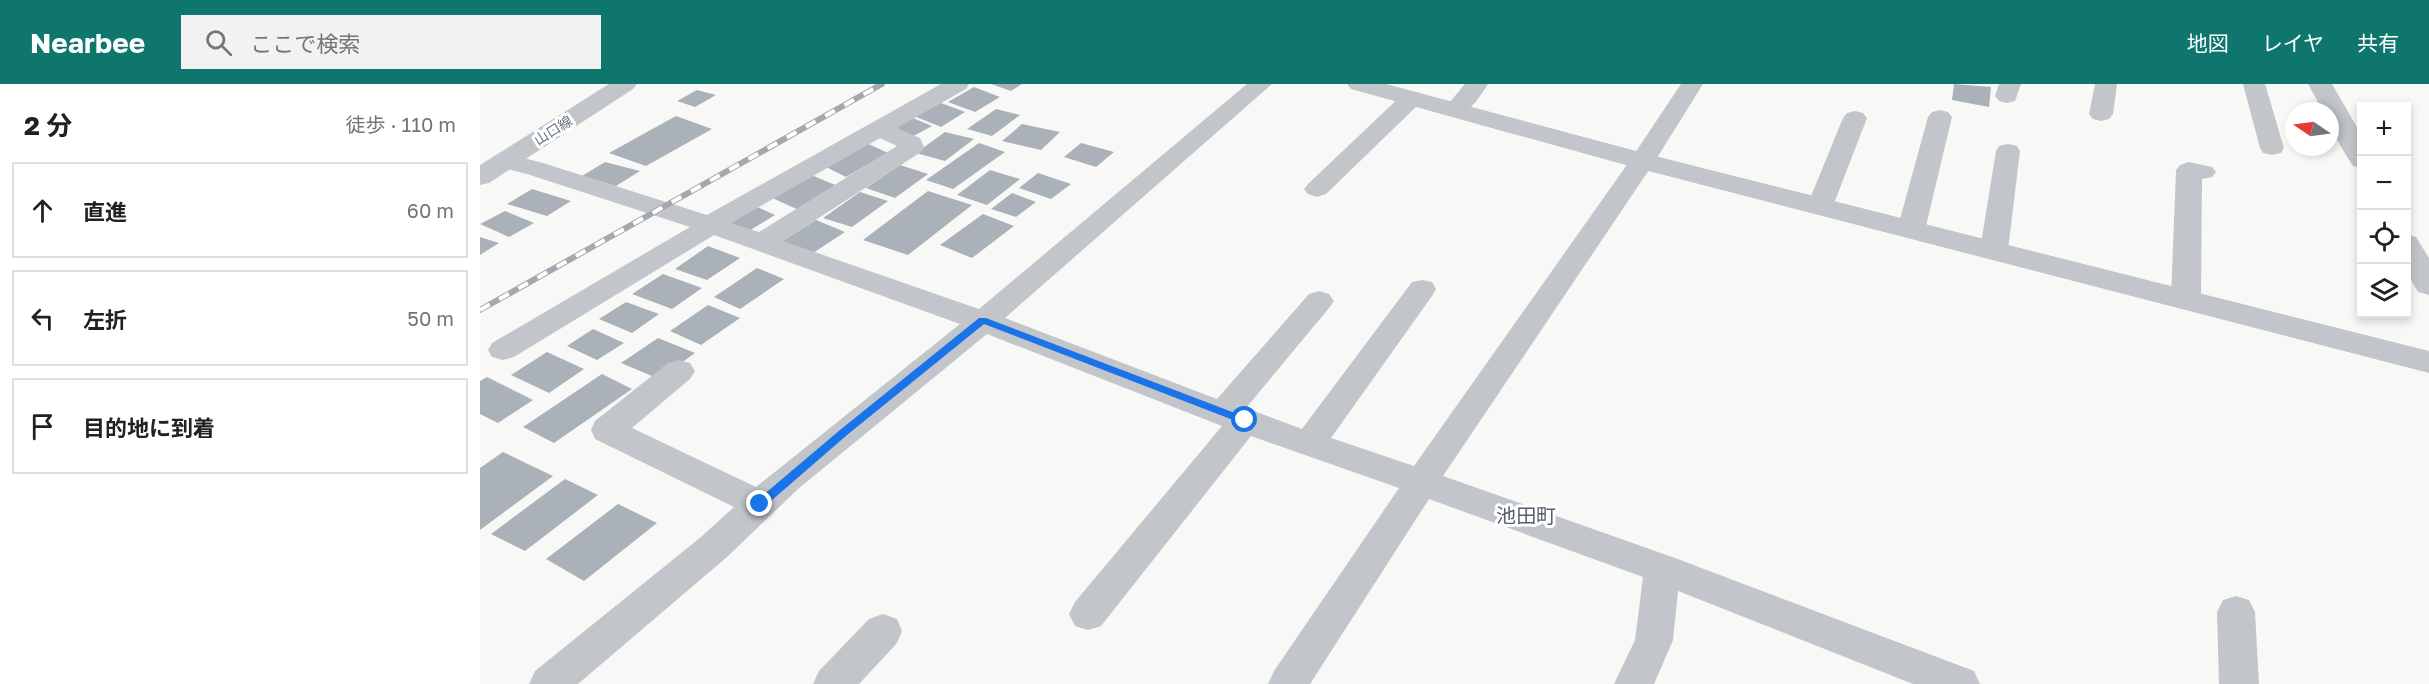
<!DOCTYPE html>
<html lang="ja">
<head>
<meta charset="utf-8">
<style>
  :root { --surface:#fff; --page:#f2f2f2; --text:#202124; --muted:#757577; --line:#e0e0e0; --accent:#0f766e }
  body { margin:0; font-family:"Golos Text","Noto Sans JP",sans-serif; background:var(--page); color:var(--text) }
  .controls { position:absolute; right:18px; top:18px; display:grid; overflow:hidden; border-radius:0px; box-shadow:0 3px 9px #0003 }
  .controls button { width:54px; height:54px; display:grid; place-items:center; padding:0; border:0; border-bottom:2px solid var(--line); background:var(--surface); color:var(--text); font:30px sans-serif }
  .compass { position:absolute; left:1805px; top:18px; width:54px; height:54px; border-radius:50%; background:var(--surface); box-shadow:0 3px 9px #0003; rotate:283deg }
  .stop { position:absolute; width:18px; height:18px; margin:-14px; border:4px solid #1a73e8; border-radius:50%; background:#fff }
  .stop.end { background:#1a73e8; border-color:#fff; box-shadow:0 2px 6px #0008 }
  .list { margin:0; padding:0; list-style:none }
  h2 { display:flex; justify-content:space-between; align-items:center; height:78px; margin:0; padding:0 24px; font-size:26px }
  h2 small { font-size:20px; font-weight:400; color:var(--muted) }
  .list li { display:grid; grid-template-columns:39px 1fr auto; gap:18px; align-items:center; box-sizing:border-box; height:96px; margin:0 12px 12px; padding:0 12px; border:2px solid var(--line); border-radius:0px }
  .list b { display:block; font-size:22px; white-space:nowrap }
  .list em { font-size:20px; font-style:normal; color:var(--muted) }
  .icon { flex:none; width:33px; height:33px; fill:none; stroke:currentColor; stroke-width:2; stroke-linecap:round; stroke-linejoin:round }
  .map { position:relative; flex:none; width:1949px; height:600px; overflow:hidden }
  header { display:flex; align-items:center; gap:36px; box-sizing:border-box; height:84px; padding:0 30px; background:var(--accent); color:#fff }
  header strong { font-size:28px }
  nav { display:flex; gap:33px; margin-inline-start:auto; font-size:21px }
  .search { width:420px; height:54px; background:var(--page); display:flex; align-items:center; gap:15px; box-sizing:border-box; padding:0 21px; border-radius:0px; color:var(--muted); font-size:22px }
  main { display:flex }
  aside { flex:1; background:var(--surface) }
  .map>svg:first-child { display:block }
</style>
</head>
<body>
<header>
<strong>Nearbee</strong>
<div class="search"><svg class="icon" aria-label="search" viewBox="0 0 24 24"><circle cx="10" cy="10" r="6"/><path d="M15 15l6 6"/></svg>ここで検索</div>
<nav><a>地図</a><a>レイヤ</a><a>共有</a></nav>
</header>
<main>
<aside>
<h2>2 分<small>徒歩 · 110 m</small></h2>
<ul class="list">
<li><svg class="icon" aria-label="ahead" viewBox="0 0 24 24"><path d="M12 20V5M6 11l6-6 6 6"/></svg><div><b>直進</b></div><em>60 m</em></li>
<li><svg class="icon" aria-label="left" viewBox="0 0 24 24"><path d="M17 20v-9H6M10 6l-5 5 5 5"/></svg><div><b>左折</b></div><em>50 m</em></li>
<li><svg class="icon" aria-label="arrive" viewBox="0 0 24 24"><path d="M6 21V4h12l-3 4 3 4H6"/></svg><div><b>目的地に到着</b></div></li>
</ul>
</aside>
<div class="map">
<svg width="1949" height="600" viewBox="0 0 1949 600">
  <rect width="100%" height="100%" fill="#f8f9f6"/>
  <g fill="#aab1b8">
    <polygon points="511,0 542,0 531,7"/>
    <polygon points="1474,0 1511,3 1509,23 1472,16"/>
    <polygon points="494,3 520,13 495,28 468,18"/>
    <polygon points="217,6 236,11 215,23 197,17"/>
    <polygon points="453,16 485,28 461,43 429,30"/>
    <polygon points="516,25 540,31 512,52 487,45"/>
    <polygon points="196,32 232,45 166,82 129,69"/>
    <polygon points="428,32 452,42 430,54 405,44"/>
    <polygon points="542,40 580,48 561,66 522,57"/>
    <polygon points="465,48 494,55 465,77 436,69"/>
    <polygon points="382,57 408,69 366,93 340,80"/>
    <polygon points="499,59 525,68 473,105 446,96"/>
    <polygon points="601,59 634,68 616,83 584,73"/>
    <polygon points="125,78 160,87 136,102 102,92"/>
    <polygon points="420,81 448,90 415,114 386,104"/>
    <polygon points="510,86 540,95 507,121 477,111"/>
    <polygon points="558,89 591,100 571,115 539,104"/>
    <polygon points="329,90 360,103 321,127 290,113"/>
    <polygon points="52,105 91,117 67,132 27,120"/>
    <polygon points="448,107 492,121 428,171 383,156"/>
    <polygon points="380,108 408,117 372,143 343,134"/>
    <polygon points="532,109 556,118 536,133 511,125"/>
    <polygon points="273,121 295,131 264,150 241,140"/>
    <polygon points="25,127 54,139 29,153 0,140"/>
    <polygon points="503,130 534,142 492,174 460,161"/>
    <polygon points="336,136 365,148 327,173 298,160"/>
    <polygon points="0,153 19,159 0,171"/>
    <polygon points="228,162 260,174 227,196 195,185"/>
    <polygon points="277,184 304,195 260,225 234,213"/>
    <polygon points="183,190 222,204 192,225 152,210"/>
    <polygon points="146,218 179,230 152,249 119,235"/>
    <polygon points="228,221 260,234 221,261 190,247"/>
    <polygon points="113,245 144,259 117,276 87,262"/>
    <polygon points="178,254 215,269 179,295 141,279"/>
    <polygon points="67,268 104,285 69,309 31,291"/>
    <polygon points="122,290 152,305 74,359 43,343"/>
    <polygon points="7,293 53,316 18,339 0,330 0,297"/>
    <polygon points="23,368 73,392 0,446 0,384"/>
    <polygon points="85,395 118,411 45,467 11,450"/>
    <polygon points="138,420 177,439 104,497 66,475"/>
  </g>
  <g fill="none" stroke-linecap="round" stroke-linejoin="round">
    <g fill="#c2c5ca" fill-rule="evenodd">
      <path d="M461 0H489L486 5 417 44 440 54 444 63 441 68 303 157 499 225 767 0H792L525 234 737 315 829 210 839 207 849 210 854 217 849 224 766 324 822 345 932 198 942 196 952 198 956 205 952 212 851 354 934 382 1151 75 1201 0H1223L1175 77 963 392 1195 474 1494 587 1500 600H1433L1198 507 1193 556 1174 600H1134L1155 556 1163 493 949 415 830 600H788L794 587 919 404 771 352 621 542 608 546 595 542 589 530 595 518 742 342 507 250 318 405 247 473 98 600H49L55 587 221 453 254 423 115 355 111 346 115 337 188 279 199 276 210 279 215 287 210 295 152 344 276 403 480 240 234 151 34 273 23 276 12 273 8 266 12 259 210 143 47 90 15 82 11 77 15 72 24 69 63 79 227 131ZM400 54 417 62 279 148 251 139Z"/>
      <path d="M985 0H1008C998 15 987 35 968 30L964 25Z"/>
      <polygon points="1519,0 1541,0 1535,17 1527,19 1519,17 1515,12"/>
      <polygon points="1615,0 1637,0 1633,30 1629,35 1621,37 1613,35 1609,30"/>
      <polygon points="1763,0 1785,0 1804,64 1801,69 1792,71 1783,69 1780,64"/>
      <polygon points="932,7 940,9 944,14 940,19 846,110 837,113 828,110 824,105 828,100 924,9"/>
      <polygon points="1460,26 1468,28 1472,33 1445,146 1441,152 1431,154 1421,152 1417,146 1448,33 1452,28"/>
      <polygon points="1375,27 1383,29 1387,34 1353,122 1349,128 1340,130 1331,128 1327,122 1363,34 1367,29"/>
      <polygon points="1528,60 1537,62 1540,67 1528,166 1524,172 1514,175 1504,172 1500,166 1516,67 1519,62"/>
      <polygon points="1709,78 1732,83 1736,88 1732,93 1722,95 1721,215 1716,222 1706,224 1696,222 1691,215 1696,86 1700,81"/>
      <polygon points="1756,512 1769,516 1775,528 1779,600 1739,600 1737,528 1743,516"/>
      <polygon points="403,530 417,535 422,547 417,559 379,600 333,600 339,587 389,535"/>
    </g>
    <g fill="#c2c5ca" fill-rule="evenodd">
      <polygon points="129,0 157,0 153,5 9,99 0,101 0,81"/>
      <polygon points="867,0 906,0 1171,71 1949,267 1949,289 1153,83 871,5"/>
      <path d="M1828 0H1852L1882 52V84L1873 82C1862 65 1850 47 1850 27H1843Z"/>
      <polygon points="1926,150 1936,153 1949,174 1949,211 1938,208 1926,187"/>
    </g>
    <g stroke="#a3a9af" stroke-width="6">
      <polyline id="rail" points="0,226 402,0"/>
    </g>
    <use href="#rail" stroke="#fff" stroke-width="4" stroke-dasharray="11" stroke-linecap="butt"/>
  </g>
  <polygon fill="#1a73e8" points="499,234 506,234 768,334 770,336 768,339 761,339 504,240 367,351 284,423 276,423 276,417 360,346"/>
  <g text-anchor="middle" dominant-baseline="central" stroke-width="6" stroke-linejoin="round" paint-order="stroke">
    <g font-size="14" fill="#687787" stroke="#fff">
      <text transform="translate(73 46) rotate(-32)">山口線</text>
    </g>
    <g font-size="20" fill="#56606c" stroke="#fff">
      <text x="1046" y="431">池田町</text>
    </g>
  </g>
</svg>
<div class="controls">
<button>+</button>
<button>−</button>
<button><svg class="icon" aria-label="locate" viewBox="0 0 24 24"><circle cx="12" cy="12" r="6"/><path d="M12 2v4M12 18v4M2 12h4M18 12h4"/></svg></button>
<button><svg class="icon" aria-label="layers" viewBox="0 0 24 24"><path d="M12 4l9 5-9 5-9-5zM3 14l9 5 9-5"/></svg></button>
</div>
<svg class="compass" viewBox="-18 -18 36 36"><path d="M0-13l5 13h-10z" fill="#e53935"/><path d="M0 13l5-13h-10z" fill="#757577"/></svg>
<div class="stop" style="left:765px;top:336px"></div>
<div class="stop end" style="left:280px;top:420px"></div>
</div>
</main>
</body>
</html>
